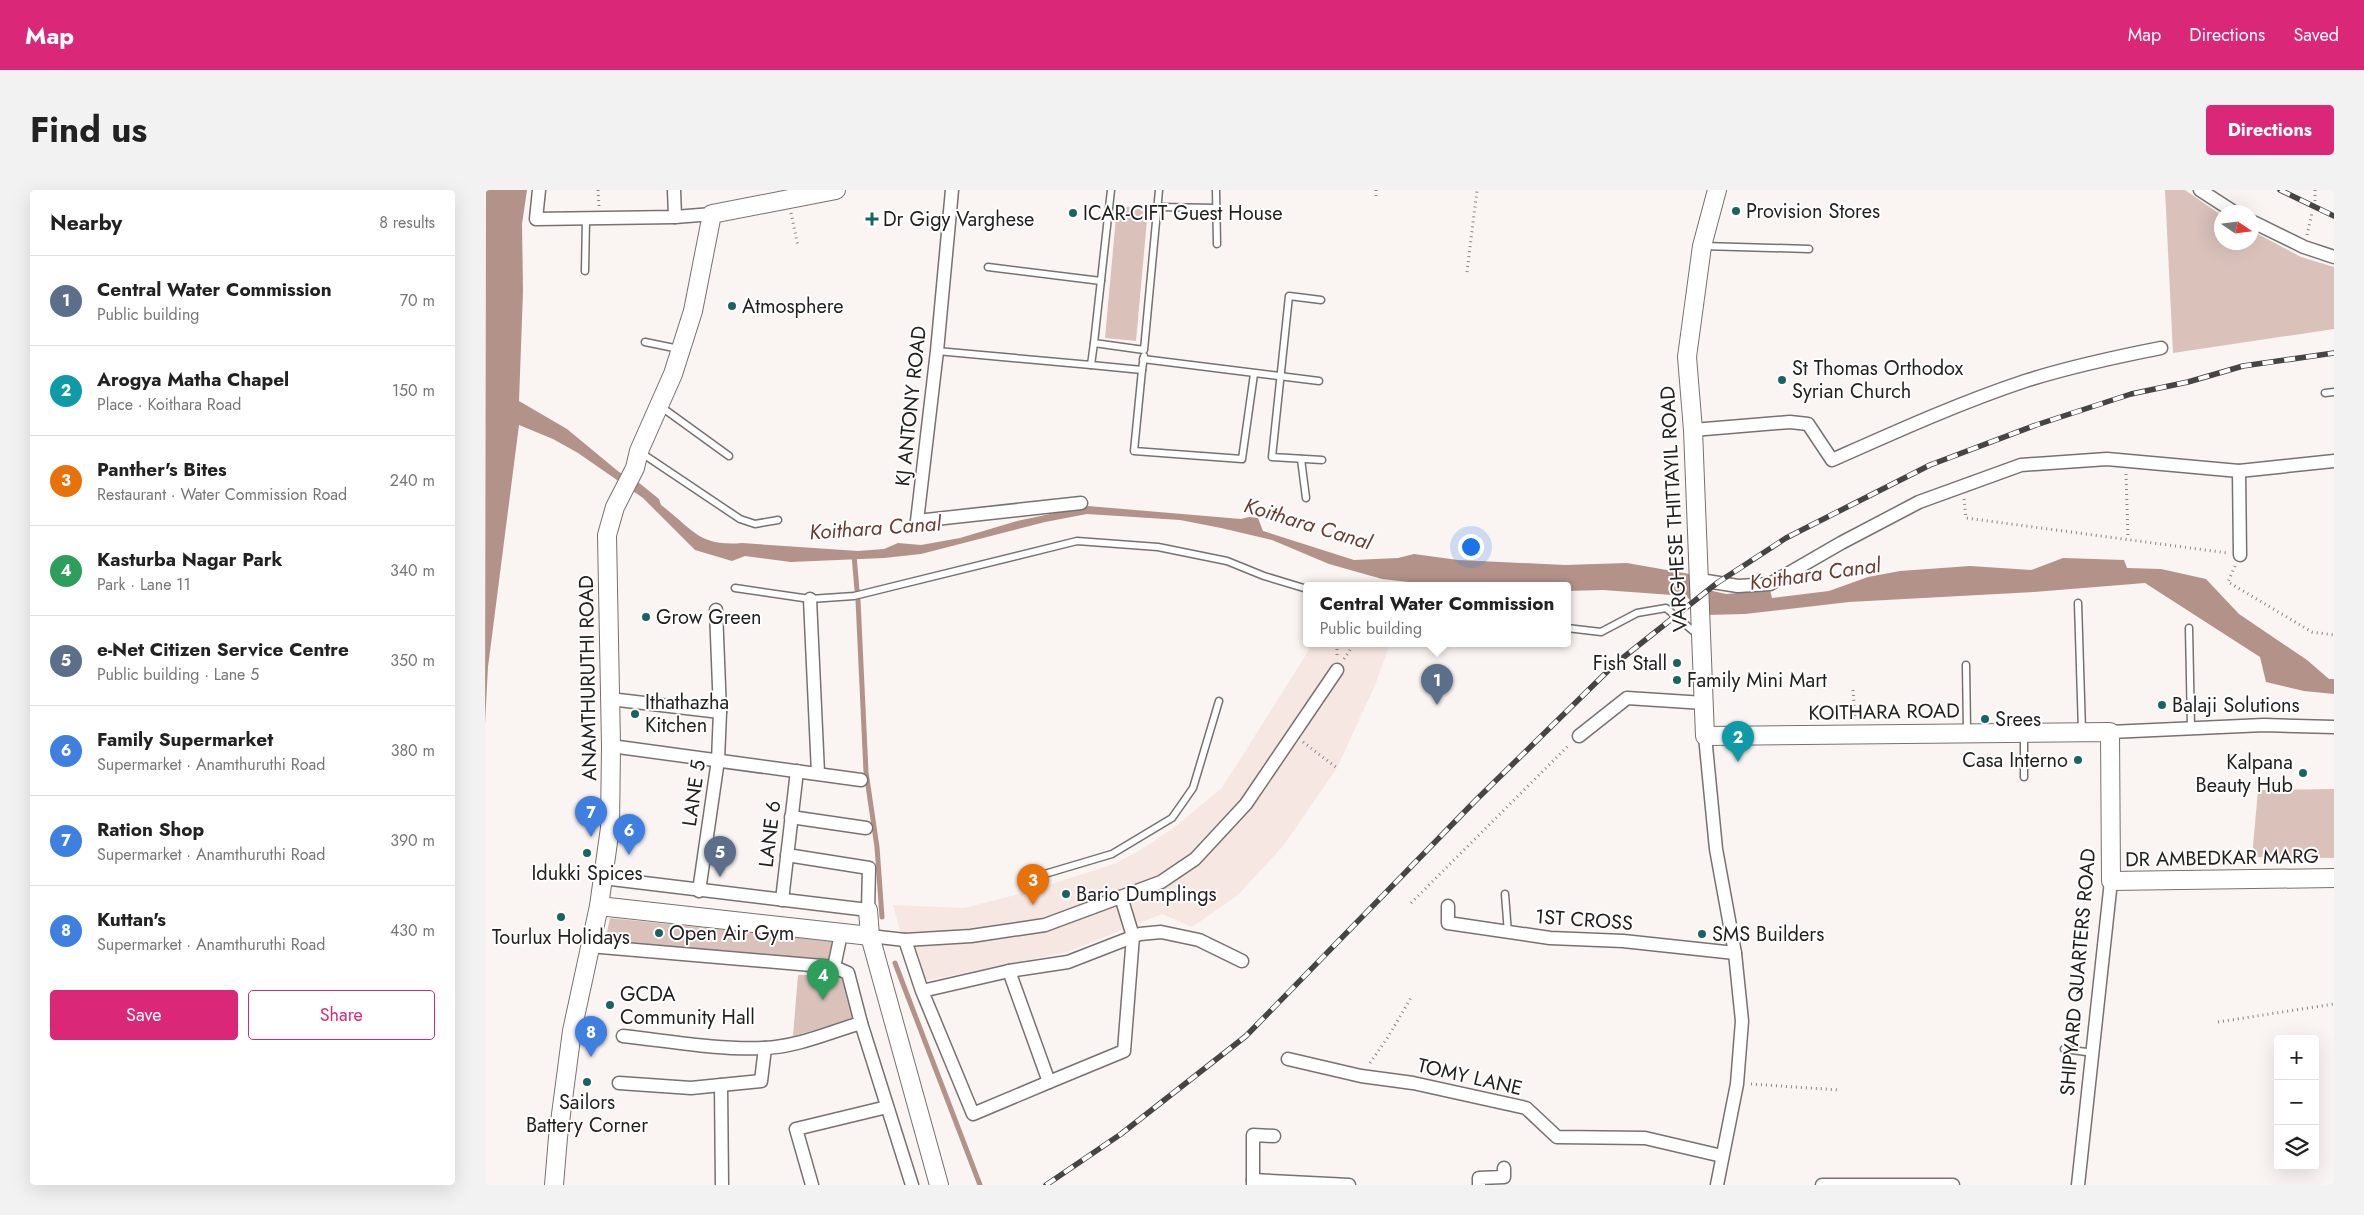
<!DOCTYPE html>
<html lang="en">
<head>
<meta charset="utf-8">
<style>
  :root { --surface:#fff; --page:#f2f2f2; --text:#222; --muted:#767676; --line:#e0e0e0; --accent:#db2777 }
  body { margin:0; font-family:Jost,sans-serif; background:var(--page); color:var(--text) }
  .controls { position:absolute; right:15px; bottom:15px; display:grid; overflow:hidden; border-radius:5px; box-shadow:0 5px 20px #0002 }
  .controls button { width:45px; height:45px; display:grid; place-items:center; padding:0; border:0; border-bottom:1px solid var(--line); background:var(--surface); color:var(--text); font:25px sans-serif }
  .compass { position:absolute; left:1729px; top:15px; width:45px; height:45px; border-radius:50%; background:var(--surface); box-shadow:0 5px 20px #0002; rotate:103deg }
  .you { position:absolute; left:985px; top:356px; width:18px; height:18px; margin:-12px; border:4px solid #fff; border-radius:50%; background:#1a73e8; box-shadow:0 0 0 8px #1a73e833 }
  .badge { display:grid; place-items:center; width:32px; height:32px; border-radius:50%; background:var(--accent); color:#fff; font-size:16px; font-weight:700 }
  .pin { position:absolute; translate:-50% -41px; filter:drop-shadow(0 1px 2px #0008) }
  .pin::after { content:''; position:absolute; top:26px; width:18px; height:15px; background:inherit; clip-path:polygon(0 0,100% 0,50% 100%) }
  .popup { position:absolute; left:818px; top:392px; width:268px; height:65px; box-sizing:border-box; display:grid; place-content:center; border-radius:5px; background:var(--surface); filter:drop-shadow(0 1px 4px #0005); font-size:16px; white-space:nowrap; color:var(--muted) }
  .popup b { font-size:19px; color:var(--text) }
  .popup::after { content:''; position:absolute; left:50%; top:100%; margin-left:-10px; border:10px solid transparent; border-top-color:var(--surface) }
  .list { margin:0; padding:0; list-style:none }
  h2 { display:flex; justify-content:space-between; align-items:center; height:65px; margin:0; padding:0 20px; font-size:21px }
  h2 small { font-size:16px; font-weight:400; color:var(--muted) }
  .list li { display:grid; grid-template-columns:32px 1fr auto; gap:15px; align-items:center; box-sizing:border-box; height:90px; padding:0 20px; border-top:1px solid var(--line) }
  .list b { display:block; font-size:19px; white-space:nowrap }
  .list p { margin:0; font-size:16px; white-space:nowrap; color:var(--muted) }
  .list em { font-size:16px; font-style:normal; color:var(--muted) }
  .actions { display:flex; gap:10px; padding:15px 20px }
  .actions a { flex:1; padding:11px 0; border:1px solid var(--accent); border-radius:5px; text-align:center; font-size:18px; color:var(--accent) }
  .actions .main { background:var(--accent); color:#fff }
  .icon { flex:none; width:28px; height:28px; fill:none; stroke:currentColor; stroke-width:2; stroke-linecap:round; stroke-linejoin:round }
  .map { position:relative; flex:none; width:1849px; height:995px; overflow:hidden; border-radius:5px }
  header { display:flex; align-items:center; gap:30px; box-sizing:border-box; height:70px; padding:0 25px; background:var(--accent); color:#fff }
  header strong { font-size:24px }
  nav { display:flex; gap:28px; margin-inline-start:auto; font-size:18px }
  .intro { display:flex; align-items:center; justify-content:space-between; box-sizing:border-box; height:120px; padding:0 30px }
  h1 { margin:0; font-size:35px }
  .button { padding:12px 22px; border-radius:5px; background:var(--accent); color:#fff; font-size:18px; font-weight:700 }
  main { display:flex; gap:30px; padding:0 30px }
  aside { flex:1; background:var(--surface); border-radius:5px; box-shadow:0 5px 20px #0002 }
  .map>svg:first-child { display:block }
</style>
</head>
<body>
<header>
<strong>Map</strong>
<nav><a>Map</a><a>Directions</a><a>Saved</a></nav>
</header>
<div class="intro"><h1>Find us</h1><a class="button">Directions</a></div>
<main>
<aside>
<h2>Nearby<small>8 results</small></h2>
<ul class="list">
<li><span class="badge" style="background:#5c6f8a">1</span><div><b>Central Water Commission</b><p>Public building</p></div><em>70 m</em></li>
<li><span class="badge" style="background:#0f9aa8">2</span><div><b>Arogya Matha Chapel</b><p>Place · Koithara Road</p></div><em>150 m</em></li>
<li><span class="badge" style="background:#e8710a">3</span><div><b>Panther's Bites</b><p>Restaurant · Water Commission Road</p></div><em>240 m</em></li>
<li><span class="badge" style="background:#2e9e5b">4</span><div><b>Kasturba Nagar Park</b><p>Park · Lane 11</p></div><em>340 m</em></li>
<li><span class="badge" style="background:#5c6f8a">5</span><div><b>e-Net Citizen Service Centre</b><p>Public building · Lane 5</p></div><em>350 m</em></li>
<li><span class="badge" style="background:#3f7fe0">6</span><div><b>Family Supermarket</b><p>Supermarket · Anamthuruthi Road</p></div><em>380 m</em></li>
<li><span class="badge" style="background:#3f7fe0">7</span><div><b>Ration Shop</b><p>Supermarket · Anamthuruthi Road</p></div><em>390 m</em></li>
<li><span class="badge" style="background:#3f7fe0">8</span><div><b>Kuttan's</b><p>Supermarket · Anamthuruthi Road</p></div><em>430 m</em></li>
</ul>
<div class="actions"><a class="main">Save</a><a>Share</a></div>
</aside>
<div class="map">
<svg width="1849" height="995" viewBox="0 0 1849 995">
  <rect width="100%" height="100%" fill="#faf4f2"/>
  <polygon fill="#f6e7e3" points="823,454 905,454 890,495 852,578 798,656 753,705 707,737 677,724 582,762 429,793 408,715 479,718 542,702 632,673 657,659 691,636 737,598 824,460"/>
  <g fill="#dac2bb">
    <polygon points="1680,0 1700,0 1736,25 1736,52 1766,52 1767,41 1816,67 1849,77 1849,139 1688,163"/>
    <polygon points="632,16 663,19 651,151 620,148"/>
    <polygon points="1849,599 1849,668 1767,667 1773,600"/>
    <polygon points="125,728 347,751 343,771 120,751"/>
    <polygon points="313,785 352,785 360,791 370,829 308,846"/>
  </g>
  <path fill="#b39289" d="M1 0H42L37 34 38 101 34 211 82 239 134 282 153 292 174 309 176 315C207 338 213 357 257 353L373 361 399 359 413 353 436 355 475 348 532 331 603 316 756 329 764 327 773 328 778 341 869 370 913 368 929 364 973 370 1080 375 1142 373 1210 385V397L1241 404 1285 400 1287 408 1344 401 1383 387 1415 381 1485 376 1546 380 1578 368 1639 370 1642 378 1676 379 1721 389 1754 424 1822 470 1844 489H1849V504L1819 501 1781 492 1775 467 1660 393 1549 402 1364 412 1260 424 1221 425 1201 406 1118 400 1082 401V396H959L897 389 844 374 787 350 736 338 695 330 602 324 560 332 436 364 399 368 306 372 260 366 247 371 210 360 158 308 93 263 68 249 34 235 3 477 0 534Z"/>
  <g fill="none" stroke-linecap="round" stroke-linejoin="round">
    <g stroke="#b39289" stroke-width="5">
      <polyline points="369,365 372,400"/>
      <polyline points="373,410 381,582 392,657 397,727"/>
      <polyline points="410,773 495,995"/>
    </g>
    <g stroke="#777271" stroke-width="9">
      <g id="lane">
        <polyline points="626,0 609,153 659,160 674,0"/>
        <polyline points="731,0 732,54"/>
        <polyline points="673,17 731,18"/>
        <polyline points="1218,56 1324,59"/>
        <polyline points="503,77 616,91"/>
        <polyline points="100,81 101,29"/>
        <polyline points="836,110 804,106 787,267 837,270"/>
        <polyline points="160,152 194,159"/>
        <polyline points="609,153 606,175 657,180 659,166"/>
        <polyline points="452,161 606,175"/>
        <polyline points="658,169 834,191"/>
        <polyline points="657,180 649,261 757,269 769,184"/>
        <polyline points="1840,203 1849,202"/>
        <polyline points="175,216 244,266"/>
        <polyline points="155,262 255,329 270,334 293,330"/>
        <polyline points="816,269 821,308"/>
        <polyline points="250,398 325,409 369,406 592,351 673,357 742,371 779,386 822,399"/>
        <polyline points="1593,413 1597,541"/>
        <polyline points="1082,438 1116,442 1152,423 1181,418 1214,446"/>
        <polyline points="1704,438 1706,538"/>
        <polyline points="1481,475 1482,541"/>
        <polyline points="1539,587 1539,544"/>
        <polyline points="553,686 627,664 687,628 708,598 734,511"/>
        <polyline points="1020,704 1023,743"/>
        <polyline points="1579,859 1609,863"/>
      </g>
    </g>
    <g stroke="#777271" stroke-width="15">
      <g id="street">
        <polyline points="54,0 51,29 190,27 227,24"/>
        <polyline points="189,0 190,27"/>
        <polyline points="467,0 452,161 432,331 596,313"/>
        <polyline points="1715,0 1749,22"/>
        <polyline points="1766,31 1819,57 1849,67"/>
        <path d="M1208 240 1305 232 1323 234 1347 270C1410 242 1474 213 1540 191 1584 177 1630 167 1676 158"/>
        <polyline points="1754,281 1755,365"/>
        <polyline points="1215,390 1253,396 1285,394 1356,353 1434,312 1536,275 1622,269 1754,281 1849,271"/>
        <polyline points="325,409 333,583"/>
        <polyline points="125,509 235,522"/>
        <polyline points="1625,542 1779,535 1849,537"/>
        <polyline points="1094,546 1142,508 1219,513"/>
        <polyline points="1220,546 1231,659 1250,763 1257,831 1252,894 1232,995"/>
        <polyline points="126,556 376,590"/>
        <polyline points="306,627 381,638"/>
        <polyline points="118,688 383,720 384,678 302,665"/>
        <polyline points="214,701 233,570 235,522 231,420"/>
        <polyline points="297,710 312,581"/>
        <polyline points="963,716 963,733 1065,748 1138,751 1250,763"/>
        <polyline points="385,746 420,750 486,746 560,735 676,692 710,669 761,614 852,480"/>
        <polyline points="420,750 437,801 488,924 564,892 524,781 437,801"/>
        <polyline points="104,756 349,777 363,783 376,833 427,995"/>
        <polyline points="349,777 356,744"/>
        <polyline points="524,781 583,772 655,744 676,742 714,750 757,771"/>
        <path d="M138 846C184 851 232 860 279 858 312 857 345 842 376 833"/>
        <polyline points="803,869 876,886 928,893 1041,918 1072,947 1160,948 1237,966"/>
        <polyline points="564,892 639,861 648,746 636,707"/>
        <polyline points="134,893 206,898 276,891 280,858"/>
        <polyline points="236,895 237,995"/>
        <polyline points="768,990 864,995"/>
        <polyline points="327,995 311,939 402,917"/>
        <polyline points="768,995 768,945 789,946"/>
        <polyline points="994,995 994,988 1019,987 1019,978"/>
        <polyline points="1337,995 1468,995"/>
        <polyline points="1593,995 1626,691"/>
      </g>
    </g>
    <g stroke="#777271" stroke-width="20">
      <g id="secondary">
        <polyline points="1232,0 1217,56 1202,167 1208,240 1220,546 1625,542 1626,691 1849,688"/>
        <polyline points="114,716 385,746"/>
        <polyline points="383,720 385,746 454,995"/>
        <polyline points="69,995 73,947 87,841 114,716 125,638 126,556 122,345 130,317 150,278 154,261 188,184 208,121 227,24 351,0"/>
      </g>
    </g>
    <g stroke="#8a8685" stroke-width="3" stroke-dasharray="1 4" stroke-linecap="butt">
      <polyline points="113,0 114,16"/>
      <polyline points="891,0 891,7"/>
      <polyline points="1830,0 1830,11"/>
      <polyline points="306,23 313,56"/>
      <polyline points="1822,45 1827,23"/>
      <polyline points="982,82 992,0"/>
      <polyline points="1641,284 1643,349"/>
      <polyline points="1479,309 1481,328 1743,363"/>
      <polyline points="1750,376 1743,392 1827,442 1849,445"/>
      <polyline points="852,454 852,467"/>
      <polyline points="859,469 869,454"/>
      <polyline points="1368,500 1370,529"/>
      <polyline points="818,552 852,578"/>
      <polyline points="926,713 1084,555"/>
      <polyline points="1733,832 1849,814"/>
      <polyline points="101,842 125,845"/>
      <polyline points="885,873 903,847 927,806"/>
      <polyline points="1266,894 1354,900"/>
    </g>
    <use href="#lane" stroke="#fff" stroke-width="6"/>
    <use href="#street" stroke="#fff" stroke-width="12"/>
    <use href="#secondary" stroke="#fff" stroke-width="18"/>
    <g stroke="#474544" stroke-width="5.5">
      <g id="rail">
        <polyline points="1795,0 1849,26"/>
        <polyline points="561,995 636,944 761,846 991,610 1130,474 1232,393 1301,348 1445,275 1551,235 1646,204 1703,192 1758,176 1849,163"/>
      </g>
    </g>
    <use href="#rail" stroke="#fff" stroke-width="4" stroke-dasharray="11" stroke-linecap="butt"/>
  </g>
  <g fill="#176562" stroke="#fff" stroke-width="2">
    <circle cx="1251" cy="21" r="5"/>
    <circle cx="588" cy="23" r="5"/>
    <path d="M384.5 21.5h5v5h5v5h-5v5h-5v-5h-5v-5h5z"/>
    <circle cx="247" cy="116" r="5"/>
    <circle cx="1297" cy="190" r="5"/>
    <circle cx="161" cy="427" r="5"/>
    <circle cx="1192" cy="473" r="5"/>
    <circle cx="1192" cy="490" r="5"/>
    <circle cx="1677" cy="515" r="5"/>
    <circle cx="150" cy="524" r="5"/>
    <circle cx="1500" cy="529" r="5"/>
    <circle cx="1593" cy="570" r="5"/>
    <circle cx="1818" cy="583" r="5"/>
    <circle cx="102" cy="663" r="5"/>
    <circle cx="581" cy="704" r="5"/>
    <circle cx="76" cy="727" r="5"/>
    <circle cx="174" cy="743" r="5"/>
    <circle cx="1217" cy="744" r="5"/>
    <circle cx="125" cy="815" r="5"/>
    <circle cx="102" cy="892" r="5"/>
  </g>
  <g text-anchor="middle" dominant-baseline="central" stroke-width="4" stroke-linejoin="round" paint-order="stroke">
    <g font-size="20" fill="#232120" stroke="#fff" text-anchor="start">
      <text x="1261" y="21">Provision Stores</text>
      <text x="598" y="23">ICAR-CIFT Guest House</text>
      <text x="398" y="29">Dr Gigy Varghese</text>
      <text x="257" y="116">Atmosphere</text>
      <text x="1307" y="178">St Thomas Orthodox<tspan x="1307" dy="23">Syrian Church</tspan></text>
      <text x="171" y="427">Grow Green</text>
      <text x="1182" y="473" text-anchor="end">Fish Stall</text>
      <text x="1202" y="490">Family Mini Mart</text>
      <text x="160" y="512">Ithathazha<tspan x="160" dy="23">Kitchen</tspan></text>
      <text x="1687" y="515">Balaji Solutions</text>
      <text x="1510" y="529">Srees</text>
      <text x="1583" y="570" text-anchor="end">Casa Interno</text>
      <text x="1808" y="572" text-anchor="end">Kalpana<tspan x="1808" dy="23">Beauty Hub</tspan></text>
      <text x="102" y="683" text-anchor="middle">Idukki Spices</text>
      <text x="591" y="704">Bario Dumplings</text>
      <text x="184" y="743">Open Air Gym</text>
      <text x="1227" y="744">SMS Builders</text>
      <text x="76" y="747" text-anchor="middle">Tourlux Holidays</text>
      <text x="135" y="804">GCDA<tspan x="135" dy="23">Community Hall</tspan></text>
      <text x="102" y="912" text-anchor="middle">Sailors<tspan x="102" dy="23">Battery Corner</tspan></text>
    </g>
    <g font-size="20" fill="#232120" stroke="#fff">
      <text transform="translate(426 216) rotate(-84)">KJ ANTONY ROAD</text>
      <text transform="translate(1189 319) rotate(-93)">VARGHESE THITTAYIL ROAD</text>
      <text transform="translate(103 488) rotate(-91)">ANAMTHURUTHI ROAD</text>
      <text transform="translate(1399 522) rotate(-1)">KOITHARA ROAD</text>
      <text transform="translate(209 603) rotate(-82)">LANE 5</text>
      <text transform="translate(285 644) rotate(-83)">LANE 6</text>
      <text transform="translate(1737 668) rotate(-1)">DR AMBEDKAR MARG</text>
      <text transform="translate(1099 730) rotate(4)">1ST CROSS</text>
      <text transform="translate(1593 782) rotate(-85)">SHIPYARD QUARTERS ROAD</text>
      <text transform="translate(985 887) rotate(13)">TOMY LANE</text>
    </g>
    <g font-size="21" font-style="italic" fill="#6c3b2f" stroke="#fff">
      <text transform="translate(823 334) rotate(17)">Koithara Canal</text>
      <text transform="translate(390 338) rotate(-4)">Koithara Canal</text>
      <text transform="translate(1330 384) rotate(-8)">Koithara Canal</text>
    </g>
  </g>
</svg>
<div class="controls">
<button>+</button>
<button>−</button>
<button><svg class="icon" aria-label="layers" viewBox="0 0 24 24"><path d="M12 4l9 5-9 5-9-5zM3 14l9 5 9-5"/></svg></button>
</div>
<svg class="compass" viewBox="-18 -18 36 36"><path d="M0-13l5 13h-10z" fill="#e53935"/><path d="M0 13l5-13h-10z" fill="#767676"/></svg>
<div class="you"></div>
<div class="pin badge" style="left:952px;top:515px;background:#5c6f8a">1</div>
<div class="popup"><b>Central Water Commission</b>Public building</div>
<div class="pin badge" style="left:1253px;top:572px;background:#0f9aa8">2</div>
<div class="pin badge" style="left:548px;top:715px;background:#e8710a">3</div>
<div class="pin badge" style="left:338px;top:810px;background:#2e9e5b">4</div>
<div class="pin badge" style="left:235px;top:687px;background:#5c6f8a">5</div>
<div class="pin badge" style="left:144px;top:665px;background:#3f7fe0">6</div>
<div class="pin badge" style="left:106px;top:647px;background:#3f7fe0">7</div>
<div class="pin badge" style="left:106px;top:867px;background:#3f7fe0">8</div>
</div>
</main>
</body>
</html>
